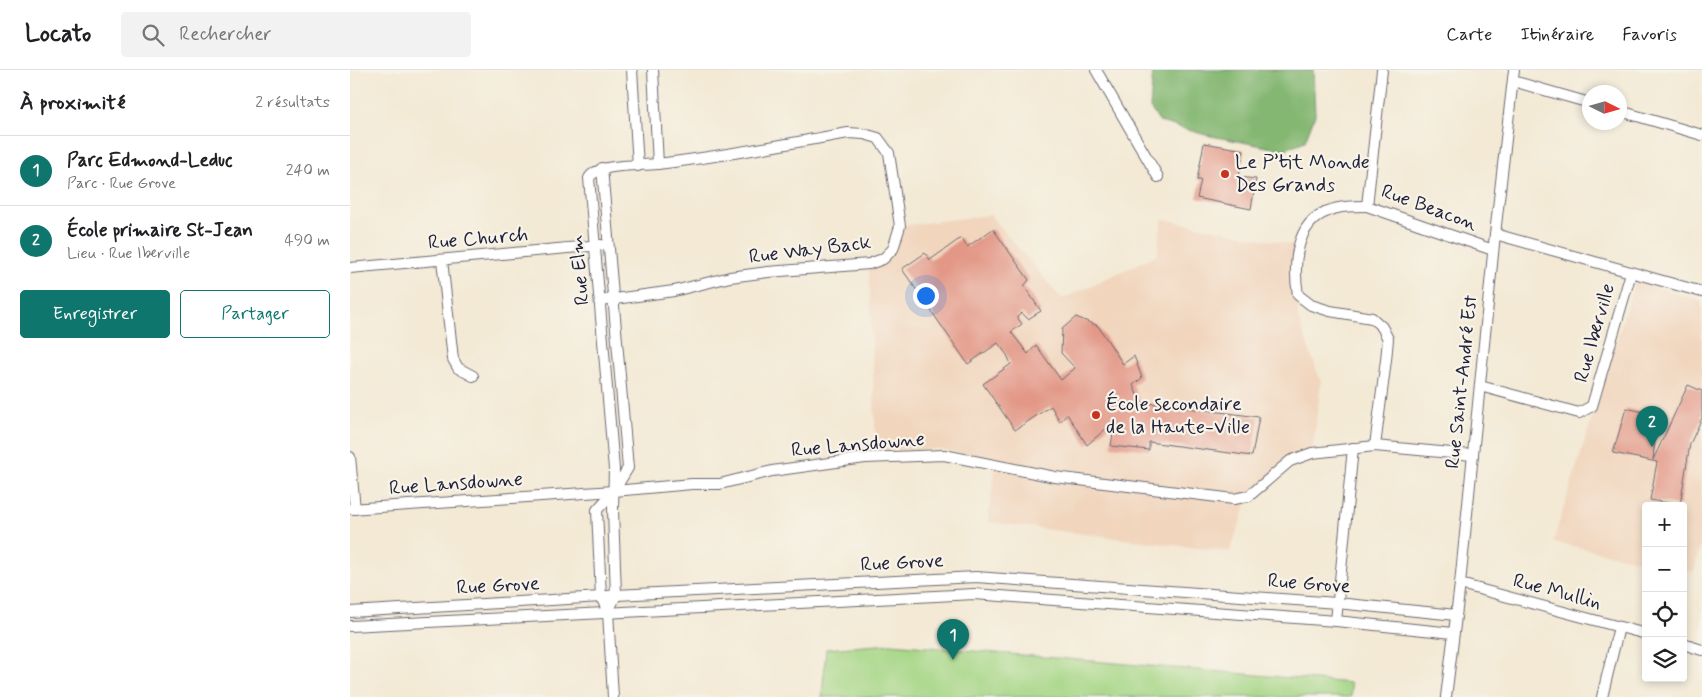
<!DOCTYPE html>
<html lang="fr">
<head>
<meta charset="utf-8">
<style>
  :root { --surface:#fff; --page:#f2f2f2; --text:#202124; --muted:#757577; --line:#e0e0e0; --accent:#0f766e }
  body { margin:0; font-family:Mynerve,sans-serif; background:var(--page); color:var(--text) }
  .controls { position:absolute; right:15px; bottom:15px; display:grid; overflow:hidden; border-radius:5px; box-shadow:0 2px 8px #0003 }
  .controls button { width:45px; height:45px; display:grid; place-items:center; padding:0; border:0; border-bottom:1px solid var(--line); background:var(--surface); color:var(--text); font:25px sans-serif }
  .compass { position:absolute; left:1232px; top:15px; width:45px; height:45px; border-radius:50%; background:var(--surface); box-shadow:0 2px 8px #0003; rotate:95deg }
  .you { position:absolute; left:575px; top:225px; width:18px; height:18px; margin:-12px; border:4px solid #fff; border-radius:50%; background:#1a73e8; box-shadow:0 0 0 8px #1a73e833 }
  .badge { display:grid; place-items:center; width:32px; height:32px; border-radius:50%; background:var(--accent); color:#fff; font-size:16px; font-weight:700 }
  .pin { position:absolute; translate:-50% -41px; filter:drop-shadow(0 1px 2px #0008) }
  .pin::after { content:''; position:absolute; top:26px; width:18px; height:15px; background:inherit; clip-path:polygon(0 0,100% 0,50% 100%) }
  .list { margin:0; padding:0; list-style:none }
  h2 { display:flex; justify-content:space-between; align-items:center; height:65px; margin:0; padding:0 20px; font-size:21px }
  h2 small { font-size:16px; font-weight:400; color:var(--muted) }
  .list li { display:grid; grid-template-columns:32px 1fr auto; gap:15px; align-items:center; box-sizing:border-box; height:70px; padding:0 20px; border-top:1px solid var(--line) }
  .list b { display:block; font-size:19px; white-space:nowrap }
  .list p { margin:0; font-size:16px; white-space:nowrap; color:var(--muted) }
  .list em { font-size:16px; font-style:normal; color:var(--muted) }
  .actions { display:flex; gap:10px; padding:15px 20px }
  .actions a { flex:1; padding:11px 0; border:1px solid var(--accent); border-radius:5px; text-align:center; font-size:18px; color:var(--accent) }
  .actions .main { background:var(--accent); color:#fff }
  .icon { flex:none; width:28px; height:28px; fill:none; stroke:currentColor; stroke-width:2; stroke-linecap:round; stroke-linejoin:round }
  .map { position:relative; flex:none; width:1352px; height:627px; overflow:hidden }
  header { display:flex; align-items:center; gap:30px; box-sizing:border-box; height:70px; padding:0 25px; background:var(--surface); border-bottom:1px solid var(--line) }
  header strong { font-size:24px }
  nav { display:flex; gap:28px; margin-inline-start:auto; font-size:18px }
  .search { width:350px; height:45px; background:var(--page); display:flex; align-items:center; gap:12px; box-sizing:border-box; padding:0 18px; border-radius:5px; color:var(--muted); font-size:19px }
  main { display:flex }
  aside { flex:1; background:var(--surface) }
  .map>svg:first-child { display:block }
</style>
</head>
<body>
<header>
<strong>Locato</strong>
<div class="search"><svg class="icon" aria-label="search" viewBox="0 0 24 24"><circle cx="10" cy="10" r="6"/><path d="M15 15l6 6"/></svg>Rechercher</div>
<nav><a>Carte</a><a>Itinéraire</a><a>Favoris</a></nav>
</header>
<main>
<aside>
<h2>À proximité<small>2 résultats</small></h2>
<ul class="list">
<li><span class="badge">1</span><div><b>Parc Edmond-Leduc</b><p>Parc · Rue Grove</p></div><em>240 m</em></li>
<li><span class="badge">2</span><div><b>École primaire St-Jean</b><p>Lieu · Rue Iberville</p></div><em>490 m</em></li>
</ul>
<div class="actions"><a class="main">Enregistrer</a><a>Partager</a></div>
</aside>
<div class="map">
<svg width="1352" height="627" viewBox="0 0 1352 627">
  <rect width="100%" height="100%" fill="#f7f3e8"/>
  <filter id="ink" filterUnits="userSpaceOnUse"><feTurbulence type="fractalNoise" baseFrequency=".02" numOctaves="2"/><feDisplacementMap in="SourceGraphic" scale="10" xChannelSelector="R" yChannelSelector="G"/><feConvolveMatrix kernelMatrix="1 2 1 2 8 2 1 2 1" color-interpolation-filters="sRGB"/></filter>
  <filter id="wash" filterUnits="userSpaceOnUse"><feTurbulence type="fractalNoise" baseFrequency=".0096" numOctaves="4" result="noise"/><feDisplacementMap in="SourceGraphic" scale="20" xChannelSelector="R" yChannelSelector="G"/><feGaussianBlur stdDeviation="1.12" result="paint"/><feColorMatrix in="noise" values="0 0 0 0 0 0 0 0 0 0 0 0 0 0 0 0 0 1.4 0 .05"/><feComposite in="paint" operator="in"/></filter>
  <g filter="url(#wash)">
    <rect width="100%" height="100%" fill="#f3e9d4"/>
    <g fill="#f1d5bd">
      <polygon points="640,145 712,229 807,185 812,149 949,176 948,248 971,312 962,383 940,391 899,426 880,482 638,452 646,390 589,379 526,380 519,194 533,189 550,156"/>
      <polygon points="1285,211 1352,231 1352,469 1344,502 1333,500 1333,436 1296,436 1296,492 1203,472"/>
    </g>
    <polygon fill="#a5d685" stroke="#647c60" points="541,574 1001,613 1001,627 472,627 476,579"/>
    <polygon fill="#84b772" stroke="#536c56" points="803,0 963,0 965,45 955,71 933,80 856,65 810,52 800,38"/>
    <g id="blocks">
      <g fill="#e39887">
        <polygon points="854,73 894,80 889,107 906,109 901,139 847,128 851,110 847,110"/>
        <polygon points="643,159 679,210 674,216 691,241 678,249 672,243 667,247 672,254 661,262 678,284 686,275 711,310 725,298 711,283 712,259 726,247 748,256 773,294 784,286 792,308 783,315 790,332 909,347 902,386 799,372 799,380 761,376 765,351 737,375 717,344 710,352 701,336 665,360 633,314 661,294 657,285 648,273 618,294 552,199 575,183 580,190 611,168 617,177"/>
        <polygon points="1338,315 1352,321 1352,348 1340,374 1330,435 1300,430 1307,392 1263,383 1276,338 1307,345 1303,390"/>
      </g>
    </g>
  </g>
  <g filter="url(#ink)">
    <use href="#blocks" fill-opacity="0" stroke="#6b6871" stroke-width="1"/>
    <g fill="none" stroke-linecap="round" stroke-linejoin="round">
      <g stroke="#6b6871" stroke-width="12">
        <g id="minor">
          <polyline points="282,0 288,96"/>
          <polyline points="303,0 308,94"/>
          <polyline points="746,0 808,107"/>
          <polyline points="1032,0 1017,136 1143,180"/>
          <polyline points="1163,11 1240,33"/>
          <polyline points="1270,41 1352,65"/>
          <polyline points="252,98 278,398 264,421 247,440 251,527 258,542 263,627"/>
          <path d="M1017 136C1004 136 990 136 978 141 945 153 943 195 948 225L961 235 980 241 1022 248 1032 257 1038 269 1036 290 1025 376"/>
          <polyline points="1145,164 1352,222"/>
          <polyline points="92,190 103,289 108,298 123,306"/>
          <polyline points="0,198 251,175"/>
          <path d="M250 231 324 221 380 207 418 202 519 194 533 189 543 179 550 156 539 83 528 68 514 64 498 63C435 74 371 87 307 94 289 96 248 93 239 108L264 399 263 440 266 525 258 542"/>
          <polyline points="1130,316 1229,343 1242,336 1281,203"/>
          <polyline points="0,387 5,439"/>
          <polyline points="0,439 264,421 342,414 370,414 422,401 515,388 594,385 705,407 884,429 899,426 940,391 962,383 1025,376 1123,385"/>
          <polyline points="1110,514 1296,564"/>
          <polyline points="0,542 251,527 266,525 626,507 987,533 1106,545"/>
          <polyline points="986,551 1003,378"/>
          <polyline points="0,556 624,524 986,551 1103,563"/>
          <polyline points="1333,574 1352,580"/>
          <polyline points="1096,627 1110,514 1145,164 1164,0"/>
          <polyline points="1252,627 1269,557"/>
        </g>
      </g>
      <use href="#minor" stroke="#fff" stroke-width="10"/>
    </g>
  </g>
  <g fill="#c8321e" stroke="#f7f3e8" stroke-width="2">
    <circle cx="875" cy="104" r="5"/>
    <circle cx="746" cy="345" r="5"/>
  </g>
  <g text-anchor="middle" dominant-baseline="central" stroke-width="4.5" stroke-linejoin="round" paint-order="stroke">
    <g font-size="20" fill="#22223b" stroke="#f7f3e8" text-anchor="start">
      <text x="885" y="92">Le P’tit Monde<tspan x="885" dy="23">Des Grands</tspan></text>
      <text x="756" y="334">École secondaire<tspan x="756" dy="23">de la Haute-Ville</tspan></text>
    </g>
    <g font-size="20" fill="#22223b" stroke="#f7f3e8">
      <text transform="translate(1079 138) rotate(20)">Rue Beacon</text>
      <text transform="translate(128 169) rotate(-5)">Rue Church</text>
      <text transform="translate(460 180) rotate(-7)">Rue Way Back</text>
      <text transform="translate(230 200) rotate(-95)">Rue Elm</text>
      <text transform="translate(1245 263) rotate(-74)">Rue Iberville</text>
      <text transform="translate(1112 312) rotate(-84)">Rue Saint-André Est</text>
      <text transform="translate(508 375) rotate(-5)">Rue Lansdowne</text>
      <text transform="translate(106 414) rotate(-4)">Rue Lansdowne</text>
      <text transform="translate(552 493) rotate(-3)">Rue Grove</text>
      <text transform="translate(959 514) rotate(4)">Rue Grove</text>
      <text transform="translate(148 516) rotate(-3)">Rue Grove</text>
      <text transform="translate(1207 522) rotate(15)">Rue Mullin</text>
    </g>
  </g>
</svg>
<div class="controls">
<button>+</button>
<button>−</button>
<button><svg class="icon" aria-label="locate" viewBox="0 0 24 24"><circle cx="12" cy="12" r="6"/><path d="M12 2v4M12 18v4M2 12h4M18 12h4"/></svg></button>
<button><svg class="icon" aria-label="layers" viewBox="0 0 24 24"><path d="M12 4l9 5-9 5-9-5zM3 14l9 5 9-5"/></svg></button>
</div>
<svg class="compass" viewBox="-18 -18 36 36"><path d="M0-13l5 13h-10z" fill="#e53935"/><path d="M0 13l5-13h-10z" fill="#757577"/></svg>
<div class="you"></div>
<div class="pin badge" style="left:603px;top:590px">1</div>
<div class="pin badge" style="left:1302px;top:377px">2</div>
</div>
</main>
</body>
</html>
